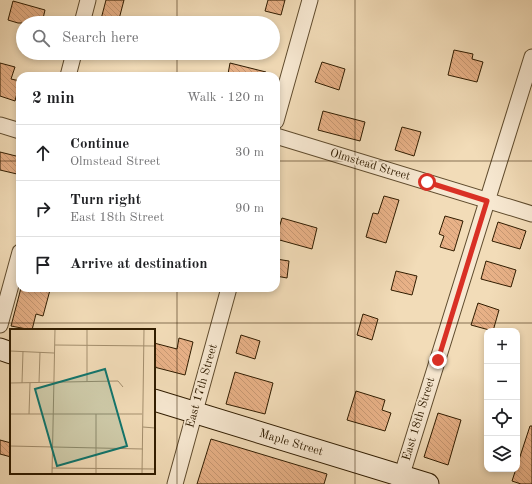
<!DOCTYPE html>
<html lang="en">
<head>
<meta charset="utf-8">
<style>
  :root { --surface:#fff; --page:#f6f6f6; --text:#202124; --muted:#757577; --line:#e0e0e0 }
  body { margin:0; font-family:"Old Standard TT",serif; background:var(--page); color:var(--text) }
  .controls { position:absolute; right:12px; bottom:12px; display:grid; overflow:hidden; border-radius:8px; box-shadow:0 2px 6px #0003 }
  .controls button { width:36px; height:36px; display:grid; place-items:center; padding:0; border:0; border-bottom:1px solid var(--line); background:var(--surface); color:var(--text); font:20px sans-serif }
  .stop { position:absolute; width:12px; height:12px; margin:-9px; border:3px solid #d93025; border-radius:50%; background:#fff }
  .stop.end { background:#d93025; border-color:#fff; box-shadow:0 1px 4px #0008 }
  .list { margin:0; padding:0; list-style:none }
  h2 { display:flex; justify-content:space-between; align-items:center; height:52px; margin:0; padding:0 16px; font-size:17px }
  h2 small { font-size:13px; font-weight:400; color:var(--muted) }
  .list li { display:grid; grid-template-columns:26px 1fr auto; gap:12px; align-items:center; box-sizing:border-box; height:56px; padding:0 16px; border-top:1px solid var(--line) }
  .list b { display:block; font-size:15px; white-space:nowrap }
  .list p { margin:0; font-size:13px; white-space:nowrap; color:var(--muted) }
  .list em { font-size:13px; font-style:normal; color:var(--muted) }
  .icon { flex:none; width:22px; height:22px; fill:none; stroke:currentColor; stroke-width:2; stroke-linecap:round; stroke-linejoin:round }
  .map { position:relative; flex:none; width:532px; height:484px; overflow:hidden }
  .search { position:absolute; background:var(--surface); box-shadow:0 2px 6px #0003; left:16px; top:16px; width:264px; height:44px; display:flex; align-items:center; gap:10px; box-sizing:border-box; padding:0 14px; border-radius:22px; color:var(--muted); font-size:15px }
  .panel { position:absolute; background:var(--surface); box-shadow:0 2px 6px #0003; left:16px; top:72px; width:264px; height:220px; border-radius:12px }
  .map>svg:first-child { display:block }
</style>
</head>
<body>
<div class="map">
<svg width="532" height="484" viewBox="0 0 532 484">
  <defs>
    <pattern id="building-back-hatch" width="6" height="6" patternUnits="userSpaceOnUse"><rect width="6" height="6" fill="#e8b187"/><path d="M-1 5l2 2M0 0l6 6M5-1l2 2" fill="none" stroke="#c79873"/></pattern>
  </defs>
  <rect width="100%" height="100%" fill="#f2dcb8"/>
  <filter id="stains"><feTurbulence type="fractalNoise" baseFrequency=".005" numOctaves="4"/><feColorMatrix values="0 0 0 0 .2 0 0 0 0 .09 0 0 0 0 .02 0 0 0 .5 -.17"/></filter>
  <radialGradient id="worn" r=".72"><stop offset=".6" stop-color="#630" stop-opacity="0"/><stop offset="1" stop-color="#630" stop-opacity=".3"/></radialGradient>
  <g fill="url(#building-back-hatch)" stroke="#301c00">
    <polygon points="106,0 124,0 118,23 100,23"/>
    <polygon points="268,0 285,0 281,15 265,11"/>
    <polygon points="13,1 45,10 42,23 18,23 8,20"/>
    <polygon points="454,50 473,54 472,59 483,62 477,82 448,75"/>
    <polygon points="322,62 345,69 339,90 315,82"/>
    <polygon points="0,63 15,67 11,79 20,81 15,101 0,96"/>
    <polygon points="230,63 266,72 266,76 236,76 228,74"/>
    <polygon points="323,111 365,122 360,141 318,130"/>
    <polygon points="402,127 421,132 414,156 395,150"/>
    <polygon points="0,152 20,157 20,164 17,174 0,170"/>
    <polygon points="384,196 399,200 386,243 366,237 373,213 378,214"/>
    <polygon points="445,216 463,221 454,251 440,247 444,236 439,234"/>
    <polygon points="282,218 317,228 312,249 276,239 276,227 279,228"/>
    <polygon points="498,222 526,231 520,249 492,241"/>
    <polygon points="276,259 289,261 287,278 276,276"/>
    <polygon points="486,261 516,270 511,287 481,279"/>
    <polygon points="396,271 417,276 412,295 391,290"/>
    <polygon points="21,288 41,288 50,290 43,316 36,314 32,330 11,326"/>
    <polygon points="478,303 499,310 493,331 471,325"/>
    <polygon points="363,314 378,319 372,340 357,335"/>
    <polygon points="241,335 260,341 255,359 236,353"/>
    <polygon points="179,338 193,342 185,375 154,367 154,343 177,349"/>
    <polygon points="235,372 273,383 265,414 226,404"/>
    <polygon points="356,391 385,400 382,410 391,413 385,431 347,420"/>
    <polygon points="438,413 461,420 448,465 424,457"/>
    <polygon points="530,426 532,426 532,484 521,484 512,481"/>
    <polygon points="211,439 327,474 324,484 197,484"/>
    <polygon points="0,440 11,443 11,457 0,454"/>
  </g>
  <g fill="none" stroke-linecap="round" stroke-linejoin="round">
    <g stroke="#604c2e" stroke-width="17">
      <g id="street">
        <polyline points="82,23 88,0"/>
        <polyline points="68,76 74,53"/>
        <polyline points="276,121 310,0"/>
        <polyline points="0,125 20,131"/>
        <polyline points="276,136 532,214"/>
        <polyline points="0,325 20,252"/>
        <polyline points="175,484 229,288"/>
        <polyline points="399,484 532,57"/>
      </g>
    </g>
    <g stroke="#301c00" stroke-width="23">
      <g id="secondary">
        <polyline points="0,349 11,353"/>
        <polyline points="154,400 428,484"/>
      </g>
    </g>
    <use href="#street" stroke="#f7e8d1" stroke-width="15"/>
    <use href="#secondary" stroke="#f7e8d1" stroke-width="21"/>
  </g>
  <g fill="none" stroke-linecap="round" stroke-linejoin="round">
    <polyline stroke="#d93025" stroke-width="5" points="427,182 487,201 438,360"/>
  </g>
  <path fill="none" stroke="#301c00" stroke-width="1" stroke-opacity="0.55" d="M177 0V23M355 0V484M177 53V76M0 161H20M276 161H532M177 288V484M0 323H532"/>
  <g text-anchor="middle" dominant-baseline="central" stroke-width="3.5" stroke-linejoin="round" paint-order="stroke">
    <g font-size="12" fill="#301c00" stroke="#f7e8d1">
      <text transform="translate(370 165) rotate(17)">Olmstead Street</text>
      <text transform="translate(202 386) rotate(-74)">East 17th Street</text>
      <text transform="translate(419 419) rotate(-73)">East 18th Street</text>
      <text transform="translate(291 443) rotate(17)">Maple Street</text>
    </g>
  </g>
  <g transform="translate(10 329)">
    <rect width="145" height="145" fill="#f2dcb8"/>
    <path fill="none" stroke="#a48f6e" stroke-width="1" d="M45 16 145 17M0 22 44 24M77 53V0M0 54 108 52 113 58M12 54 13 22M29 54 30 23M0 85H132M19 85 20 54M133 98 145 99M0 117 133 120M42 139 145 140M42 145 45 0M86 145V85M132 145 134 0"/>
    <path fill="#0f766e" fill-opacity="0.15" stroke="#0f766e" stroke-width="2" d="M95 40 117 117 47 137 25 60Z"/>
    <rect width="145" height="145" fill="none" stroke="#301c00" stroke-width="2"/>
  </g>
  <rect width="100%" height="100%" filter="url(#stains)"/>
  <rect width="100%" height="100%" fill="url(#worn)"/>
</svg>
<div class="controls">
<button>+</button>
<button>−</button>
<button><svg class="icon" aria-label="locate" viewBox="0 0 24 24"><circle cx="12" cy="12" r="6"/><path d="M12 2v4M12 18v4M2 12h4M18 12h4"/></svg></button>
<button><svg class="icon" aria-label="layers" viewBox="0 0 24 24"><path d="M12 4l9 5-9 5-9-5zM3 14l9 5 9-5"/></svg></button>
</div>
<div class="stop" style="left:427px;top:182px"></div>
<div class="stop end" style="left:438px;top:360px"></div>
<div class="search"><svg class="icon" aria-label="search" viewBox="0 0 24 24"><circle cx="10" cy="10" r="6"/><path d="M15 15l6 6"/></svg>Search here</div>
<section class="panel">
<h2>2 min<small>Walk · 120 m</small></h2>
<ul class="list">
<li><svg class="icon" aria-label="ahead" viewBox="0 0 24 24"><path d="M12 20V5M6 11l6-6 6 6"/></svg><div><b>Continue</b><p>Olmstead Street</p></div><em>30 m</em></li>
<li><svg class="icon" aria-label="right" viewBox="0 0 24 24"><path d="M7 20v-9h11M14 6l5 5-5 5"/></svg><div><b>Turn right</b><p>East 18th Street</p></div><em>90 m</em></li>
<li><svg class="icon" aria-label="arrive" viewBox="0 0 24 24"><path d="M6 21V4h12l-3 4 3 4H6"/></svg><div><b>Arrive at destination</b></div></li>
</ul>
</section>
</div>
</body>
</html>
